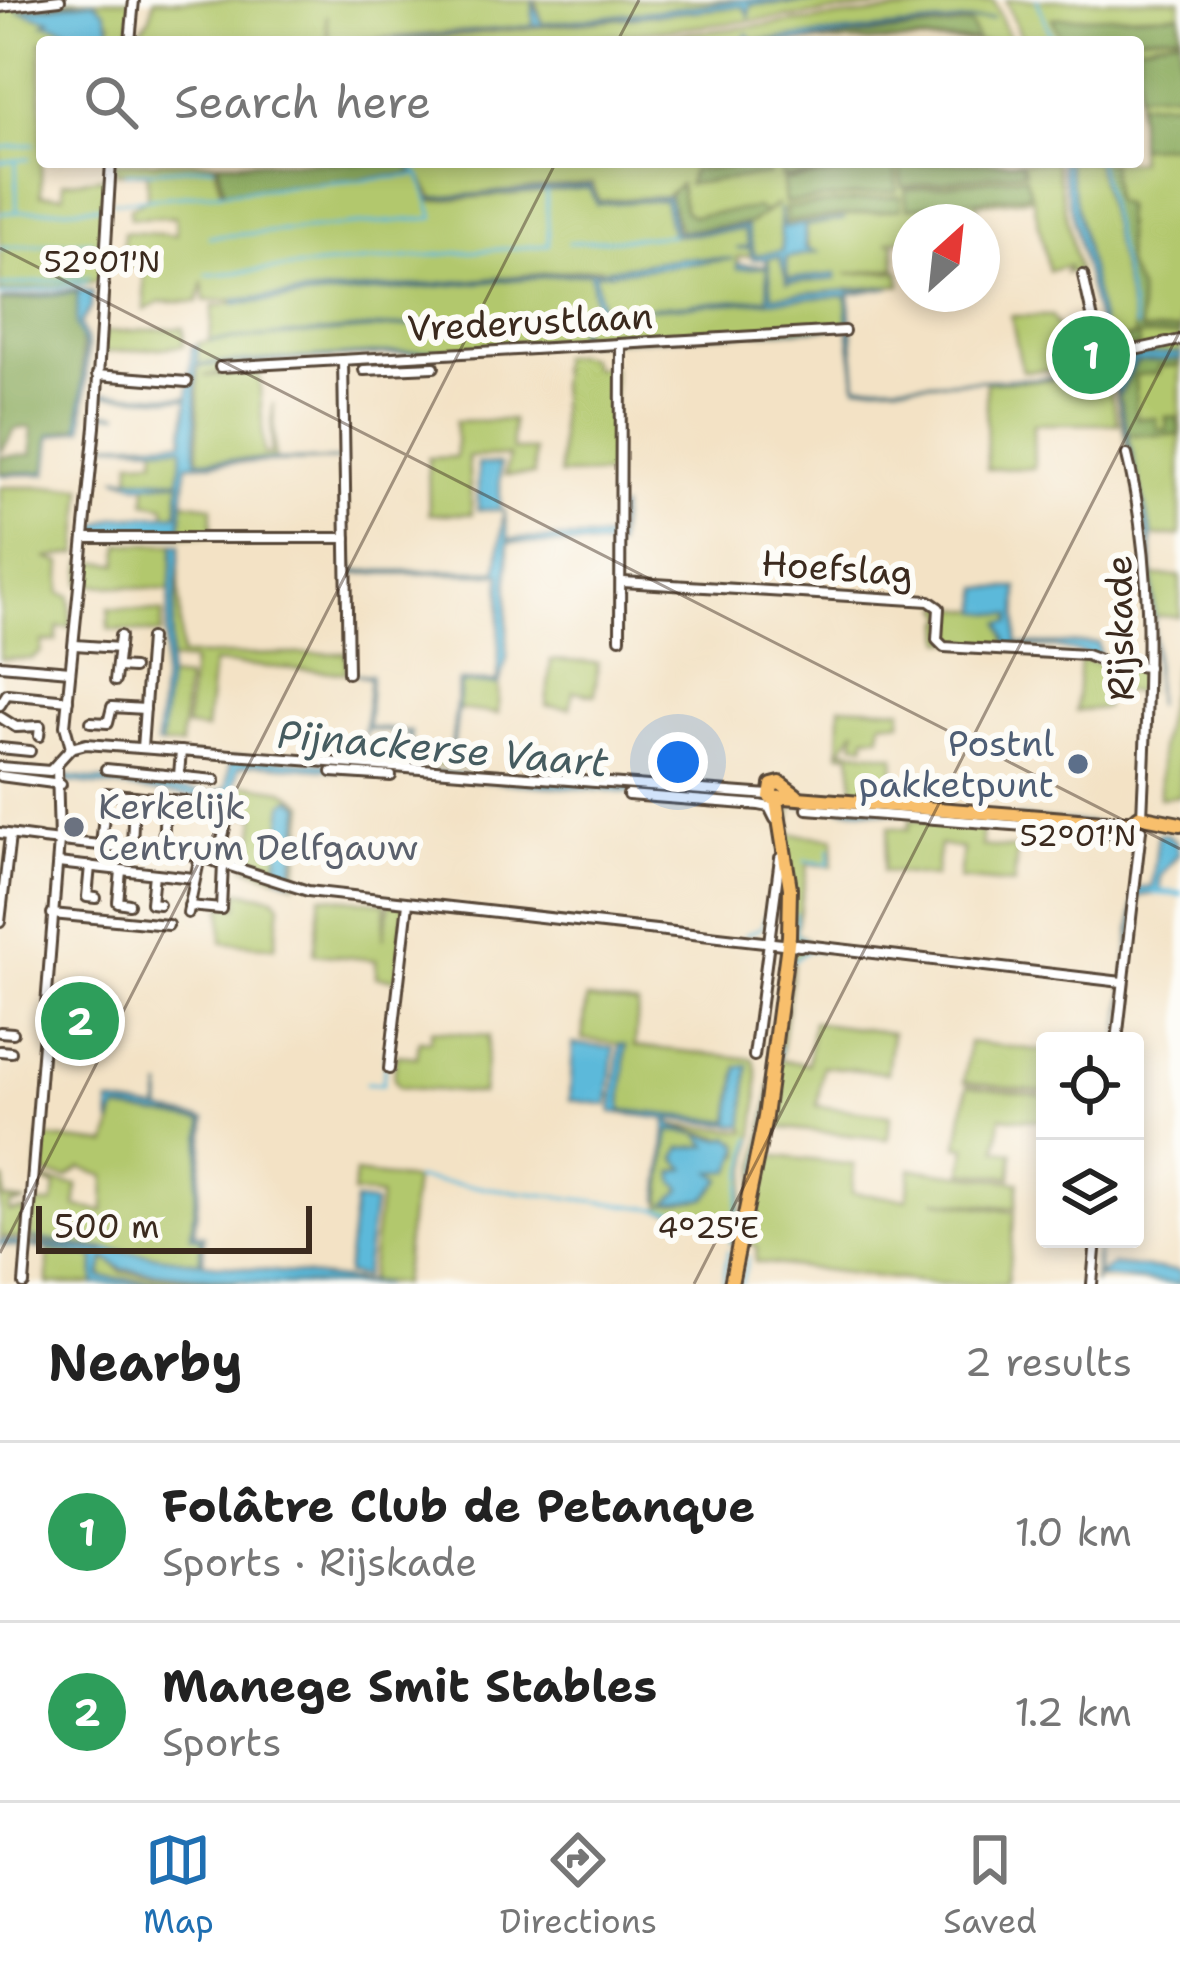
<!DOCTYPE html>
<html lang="en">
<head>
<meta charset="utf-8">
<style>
  :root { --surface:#fff; --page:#f2f2f2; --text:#222; --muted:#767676; --line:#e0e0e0; --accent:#1f6fb2 }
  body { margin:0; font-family:"Shantell Sans",sans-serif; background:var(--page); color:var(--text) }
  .controls { position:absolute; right:36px; bottom:36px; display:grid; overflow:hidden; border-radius:12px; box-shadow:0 6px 18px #0003 }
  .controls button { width:108px; height:108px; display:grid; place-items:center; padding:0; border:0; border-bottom:3px solid var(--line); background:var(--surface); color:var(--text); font:60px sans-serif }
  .compass { position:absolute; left:892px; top:204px; width:108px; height:108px; border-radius:50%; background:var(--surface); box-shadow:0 6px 18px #0003; rotate:27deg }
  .scale { position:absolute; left:36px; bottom:30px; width:276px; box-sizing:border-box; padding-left:12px; border:6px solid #3b2a1e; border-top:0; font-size:33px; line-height:42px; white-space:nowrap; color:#3b2a1e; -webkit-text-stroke:9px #fdfcf7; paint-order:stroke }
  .you { position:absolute; left:678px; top:762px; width:42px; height:42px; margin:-30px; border:9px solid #fff; border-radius:50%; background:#1a73e8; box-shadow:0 0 0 18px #1a73e833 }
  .badge { display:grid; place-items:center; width:78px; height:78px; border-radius:50%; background:var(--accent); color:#fff; font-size:39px; font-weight:700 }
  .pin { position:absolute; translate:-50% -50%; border:6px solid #fff; box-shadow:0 3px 12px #0006 }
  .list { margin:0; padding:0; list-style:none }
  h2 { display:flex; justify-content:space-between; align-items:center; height:156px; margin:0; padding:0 48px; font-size:51px }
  h2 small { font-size:39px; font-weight:400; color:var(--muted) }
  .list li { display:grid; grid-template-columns:78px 1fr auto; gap:36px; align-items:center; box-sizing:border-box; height:180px; padding:0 48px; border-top:3px solid var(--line) }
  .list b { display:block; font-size:45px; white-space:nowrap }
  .list p { margin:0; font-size:39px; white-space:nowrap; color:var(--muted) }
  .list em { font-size:39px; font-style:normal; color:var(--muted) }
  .icon { flex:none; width:66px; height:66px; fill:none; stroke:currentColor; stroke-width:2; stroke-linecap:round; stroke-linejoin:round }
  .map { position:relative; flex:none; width:1180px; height:1284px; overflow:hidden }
  .search { position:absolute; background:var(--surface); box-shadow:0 6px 18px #0003; left:36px; right:36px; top:36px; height:132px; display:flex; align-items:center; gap:30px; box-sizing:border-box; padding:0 42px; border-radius:12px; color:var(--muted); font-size:45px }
  .sheet { height:516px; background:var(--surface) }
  nav { display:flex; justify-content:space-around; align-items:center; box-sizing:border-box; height:168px; border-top:3px solid var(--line); background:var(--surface); font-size:33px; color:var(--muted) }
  nav a { display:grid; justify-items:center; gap:6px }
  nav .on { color:var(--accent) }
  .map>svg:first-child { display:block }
</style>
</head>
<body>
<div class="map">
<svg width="1180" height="1284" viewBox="0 0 1180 1284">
  <rect width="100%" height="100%" fill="#fdfcf7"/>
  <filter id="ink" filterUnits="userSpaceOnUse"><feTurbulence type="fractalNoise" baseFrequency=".00833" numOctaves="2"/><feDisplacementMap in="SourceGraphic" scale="24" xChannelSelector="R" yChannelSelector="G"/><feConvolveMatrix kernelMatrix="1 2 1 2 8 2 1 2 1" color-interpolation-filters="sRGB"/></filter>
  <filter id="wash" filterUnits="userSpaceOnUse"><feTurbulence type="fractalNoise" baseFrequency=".004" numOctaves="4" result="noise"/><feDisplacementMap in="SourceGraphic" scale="48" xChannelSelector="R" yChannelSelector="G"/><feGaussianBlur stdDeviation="2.7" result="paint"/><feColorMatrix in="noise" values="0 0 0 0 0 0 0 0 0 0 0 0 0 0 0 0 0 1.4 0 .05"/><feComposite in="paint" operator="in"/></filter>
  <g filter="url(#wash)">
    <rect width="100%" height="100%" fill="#f3e2c5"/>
    <g fill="#b2c86d" stroke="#767946" stroke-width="3" fill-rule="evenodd">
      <polygon points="69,0 133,0 128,42 106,42 111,23 92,1 32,6 23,12 50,20 85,42 42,42 41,195 64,195 63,182 107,177 101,206 104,232 98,240 103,245 99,281 0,293 0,7"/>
      <polygon points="154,0 533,0 533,26 330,42 326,15 328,42 132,42 150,17"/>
      <polygon points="536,0 742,0 743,3 542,24"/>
      <polygon points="853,0 950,0 550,42 395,42 743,6 749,15 750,5"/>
      <polygon points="1006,0 1180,0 1180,536 1152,536 1115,386 1147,528 1146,538 1067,162 1138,162 1138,42 1023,42"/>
      <polygon points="994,1 1011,42 605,42"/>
      <path d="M114 162H214L221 192 217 162H1055L1078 271 1065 273 1069 266 1049 271 1033 198 976 204 979 222H910V238L887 242 894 243 896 268 846 274 899 271 901 285 848 289 850 327 278 360 204 376 259 373 264 454H271L273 403 275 459 198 460V343L210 341 213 306 231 304V300L205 301 203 281 198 302H161L145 310 143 270 122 264 124 232 176 235 175 217 130 218V208L147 199V172L117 173ZM421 178 434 198 592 183 599 201 667 196 677 234 673 235 664 200 597 204 589 188 431 201ZM804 224 808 249 786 257 787 278 836 279 787 283 780 257 769 258 768 266 738 267V257L783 252 781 227ZM601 268 595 274 602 310H596L590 273 234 303Z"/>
      <polygon points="1011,316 1052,316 1065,342 1054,343 1059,370 1022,371"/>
      <polygon points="183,328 184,346 101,353 105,332"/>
      <polygon points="576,355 589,358 592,368 613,367 614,474 560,475 559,356"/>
      <polygon points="1105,372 1118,424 1033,424 1034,468 987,469 986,382 1084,379"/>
      <polygon points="512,420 512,450 534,450 534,475 505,475 509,456 468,457 472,514 429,514 428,458 456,457 456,421"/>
      <polygon points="156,446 183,447 177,516 166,516 165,506 145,502 146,484 164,480 130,479 131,460 155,459"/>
      <polygon points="0,487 83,487 78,554 46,558 62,563 60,593 70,596 71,627 58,627 56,641 42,642 41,652 31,659 0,659"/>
      <polygon points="183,502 212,506 212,535 180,535"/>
      <polygon points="120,544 174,544 170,590 80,584 83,561 118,564"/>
      <polygon points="179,567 181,656 346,653 346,673 213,663 206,730 186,727 192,662 169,660"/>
      <polygon points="1151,576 1180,576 1180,617 1152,616"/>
      <polygon points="942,606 1012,615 1011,622 1002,623 1007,645 944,641 943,621 948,620"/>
      <polygon points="109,608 163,612 161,634 108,629"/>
      <polygon points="551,660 598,663 595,695 573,691 570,708 546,706"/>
      <polygon points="1080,660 1146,672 1146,693 1107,690 1105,708 1076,711"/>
      <polygon points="1175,663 1180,663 1180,796 1160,798 1160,746"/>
      <polygon points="167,677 186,679 181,746 161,745"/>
      <polygon points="461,682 499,685 498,714 458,709"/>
      <polygon points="840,706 902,709 901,722 882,721 880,736 866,736 865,745 854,743 856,728 842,749 895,756 892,801 854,798 851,754 839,753"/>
      <polygon points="409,746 439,751 439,756 452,758 452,764 470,768 384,761 386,747"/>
      <path d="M243 784 283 790 305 804 296 883 243 866 251 868 256 816 231 813ZM291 799 302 805 293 879 289 880 277 875 284 804Z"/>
      <polygon points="783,809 791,809 790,834 834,838 832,866 808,864 796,932 809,942 792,939"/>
      <polygon points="910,820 982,825 982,846 1017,849 1014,884 959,879 963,849 940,845 935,877 883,871 889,827 909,829"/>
      <polygon points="238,891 274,897 280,904 275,947 222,942 222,906 238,907"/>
      <polygon points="321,896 386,903 383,940 390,903 405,905 396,979 376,977 376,960 314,954"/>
      <polygon points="809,948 794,959 780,1060 808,1064 813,1022 892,1033 887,1073 823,1066 817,1106 890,1115 888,1139 773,1127 768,1155 854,1165 852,1193 907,1199 911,1169 1019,1182 1016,1208 934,1200 1015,1212 1007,1284 940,1284 755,1262 757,1247 745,1239 793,949"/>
      <polygon points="55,992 111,998 105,1050 51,1044"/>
      <path d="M587 999 638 1005 635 1046 753 1059C769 1094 741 1203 732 1245L731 1219 661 1210V1202L669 1130 698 1134 708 1146 681 1148 676 1159 686 1169 675 1171 696 1189 688 1193 682 1189 667 1204 705 1199 719 1182 713 1172 742 1154 738 1141C718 1137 693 1130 670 1125L747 1131 741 1115 746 1078 738 1067 730 1121 621 1110 626 1045 582 1039Z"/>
      <polygon points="432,1030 489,1036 482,1094 399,1087 394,1079 396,1055 417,1057 419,1040 430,1041"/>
      <polygon points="969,1042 1045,1051 1045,1092 964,1082"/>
      <polygon points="967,1086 1045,1096 1043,1121 1001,1117 997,1149 1013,1153 1011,1177 963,1172 966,1147 958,1146"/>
      <polygon points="116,1109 204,1121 191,1235 201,1238 200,1263 28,1244 104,1251 30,1240 33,1204 53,1204 55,1186 37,1180 77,1185 76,1207 104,1211 105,1176 81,1168 67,1178 38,1173 40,1137 108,1144"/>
      <polygon points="355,1173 414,1180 402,1284 369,1282 380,1196 353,1193"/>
      <polygon points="0,1179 5,1180 4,1199 26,1202 9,1205 9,1212 25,1210 24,1239 0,1237"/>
      <polygon points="48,1251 94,1257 94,1284 48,1284"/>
      <polygon points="105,1258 119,1267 267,1284 121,1270 110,1260 121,1272 237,1284 99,1277"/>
    </g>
    <g fill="#8dac60" stroke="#646b3f" stroke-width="3">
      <polygon points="1180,14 1180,33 1062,42 1052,18"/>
      <polygon points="971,24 977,40 802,42"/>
      <polygon points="1180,36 1180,92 1138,94 1138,45"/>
      <polygon points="1180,102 1180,145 1138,147 1138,103"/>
      <polygon points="218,162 405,162 415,174 224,192"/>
      <polygon points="780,162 919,162 782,178"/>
      <polygon points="942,162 1021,162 1025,171 902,187 900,167"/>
      <polygon points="1096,162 1111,162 1113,200 1124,205 1126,265 1139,290 1141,331 1180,330 1180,335 1138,336 1139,348 1119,346 1118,340 1134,337 1134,324"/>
      <polygon points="766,164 768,175 688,184 692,170"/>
      <polygon points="895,167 897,191 785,203 783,181"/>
      <polygon points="1025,176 1031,194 907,208 905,190"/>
      <polygon points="680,184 684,210 692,216 757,208 765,212 778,204 751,223 679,231 668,194"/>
      <polygon points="900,196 901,209 787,222 785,208"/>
      <path d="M77 292C83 336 83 380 81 427L50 435 46 472 0 473V457L32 454 31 427 15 429 0 454V302Z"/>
      <polygon points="1180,359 1177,366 1159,366 1158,373 1135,375 1136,418 1156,418 1157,429 1167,429 1166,417 1177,417 1180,435 1128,435 1119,395 1136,362"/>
    </g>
    <g fill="#5bb9da" stroke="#4b727c" stroke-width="3">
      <polygon points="533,0 542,24 742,0 853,0 750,5 749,16 743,6 364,42 533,26"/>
      <path d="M94 1 105 11 112 35 106 42C81 42 68 24 44 24L50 20 17 11Z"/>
      <polygon points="994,18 796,42 741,42 748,34 754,41"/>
      <polygon points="1060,162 1067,162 1106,343 1102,343"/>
      <polygon points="590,185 598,203 668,197 675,233 747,226 755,255 782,251 779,208 784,227 845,219 805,226 805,248 817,252 786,258 788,279 836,274 836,279 787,283 780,257 768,258 772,296 891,287 849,294 857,385 1095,376 856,386 848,327 625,340 848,326 846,296 605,311 768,298 767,267 737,269 737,264 766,266 767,259 752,259 750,248 736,249 749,246 744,230 672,236 664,200 597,204 589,188 428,199"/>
      <polygon points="679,258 734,259 595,274 602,312 581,313 580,341 622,340 196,366 196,460 342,460 187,464 180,535 92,535 93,527 116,517 178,514 180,481 140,485 116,477 179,480 183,447 96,443 183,441 188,399 101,395 100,412 120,414 100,414 98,428 99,393 188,397 192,346 197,346 197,364 577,342 579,313 211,341 596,309 590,273 234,304 234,300 603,270"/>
      <polygon points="77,289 92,292 91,308 80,324 88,344 83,429 51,436 47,474 0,475 46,472 50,435 79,430 85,347 76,326 78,292 0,300"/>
      <polygon points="1180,353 1180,359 1136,362 1118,396 1152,535 1156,707 1148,539 1115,383 1133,356"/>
      <rect x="478" y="464" width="22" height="46"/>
      <polygon points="621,508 617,547 508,542 507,658 499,685 461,683 452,757 451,752 408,748 409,734 367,729 364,738 370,678 353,674 352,655 355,674 371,675 368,727 411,732 411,746 451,749 459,681 498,682 501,574 354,573 351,595 350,548 353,571 497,571 504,509 508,539 616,538 616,509"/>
      <polygon points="174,544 181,544 161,745 157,744"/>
      <polygon points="980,588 1018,588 1017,644 1098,643 1100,657 1055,647 1009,647 1001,623 1011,622 1012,615 980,612"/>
      <polygon points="244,757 1100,824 1119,830 255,764 239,767 233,793 225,800 0,774 0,769 213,793 227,787 230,758"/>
      <polygon points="291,799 302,805 291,881 279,877 277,870 284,804"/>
      <polygon points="1166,834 1176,842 1178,854 1160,877 1161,893 1139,896 1119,1041 1135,889 1152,886 1158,835"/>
      <polygon points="573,1044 614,1048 608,1105 570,1100"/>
      <path d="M620 1044 626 1045 622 1110 730 1121 738 1067 748 1065 744 1126 671 1119 673 1127C691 1129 714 1144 731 1137L741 1146 732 1171 713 1172 722 1179 705 1199 666 1204 682 1189 674 1181V1172L686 1169 676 1158 681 1148 708 1146 698 1134 670 1131 659 1202 667 1119 612 1112Z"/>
      <polygon points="162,1086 161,1111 206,1120 194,1233 204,1235 203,1263 384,1284 267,1284 122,1269 105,1258 100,1277 172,1284 94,1284 94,1257 26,1246 21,1255 20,1247 0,1245 0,1241 106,1252 31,1238 200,1262 201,1238 191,1236 203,1121 117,1109 111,1124 110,1103 158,1110"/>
      <polygon points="355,1201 374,1203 364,1277 346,1274"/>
      <polygon points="1098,1239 1098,1276 1113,1264 1180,1271 1180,1284 1098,1277 1094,1284"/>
    </g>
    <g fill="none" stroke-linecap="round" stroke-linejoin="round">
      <g stroke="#5bb9da" stroke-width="3">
        <polyline points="1037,0 1054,42"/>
        <polyline points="0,148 34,144"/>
        <polyline points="16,160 17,212"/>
        <polyline points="0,162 29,159"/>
        <polyline points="1098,162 1136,328"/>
        <polyline points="125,173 214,166"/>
        <polyline points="216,193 418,175"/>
        <polyline points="113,202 213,193"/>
        <polyline points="0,213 104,206"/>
        <polyline points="209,237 434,218 420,175 407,162"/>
        <polyline points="569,243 672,235"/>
        <polyline points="0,248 92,241"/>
        <polyline points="206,275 549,245 546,192"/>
        <polyline points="0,286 89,277"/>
        <polyline points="0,295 87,283"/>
        <polyline points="805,861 829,864 830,849"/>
        <polyline points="796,914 795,933 806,942"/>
        <polyline points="745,935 762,927 770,903"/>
        <polyline points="792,961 808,950 821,951"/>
        <polyline points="366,1083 383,1084 386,1048"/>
        <polyline points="415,1179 666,1210"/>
        <polyline points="743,1179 752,1138"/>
        <polyline points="668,1210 714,1216"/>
        <polyline points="750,1237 780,1047"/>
        <polyline points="730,1243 742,1183"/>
        <polyline points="723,1284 728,1251"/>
        <polyline points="741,1284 748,1257"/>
      </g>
      <polyline stroke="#5bb9da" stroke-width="6" points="1154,892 1180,894"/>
    </g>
  </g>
  <g filter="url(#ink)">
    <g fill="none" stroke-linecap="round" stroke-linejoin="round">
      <g stroke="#574637" stroke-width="14">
        <g id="minor">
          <polyline points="0,7 60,0"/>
          <polyline points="130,42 134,0"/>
          <polyline points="1083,275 1104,369"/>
          <polyline points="1100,349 1139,349 1180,340"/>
          <polyline points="343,360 348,673"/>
          <polyline points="220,367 844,331"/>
          <polyline points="364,370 434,367"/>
          <polyline points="97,375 187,382"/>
          <path d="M1127 455C1157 575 1147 695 1142 817"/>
          <polyline points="84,538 346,538"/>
          <polyline points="623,582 929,601 939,608 937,640 944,647 1086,655 1110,664 1148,667"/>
          <polyline points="620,638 621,344"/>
          <polyline points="75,645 119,648"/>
          <polyline points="0,665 70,671"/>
          <polyline points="118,667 133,668"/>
          <polyline points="115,681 120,636"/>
          <polyline points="0,705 7,694 68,700"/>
          <polyline points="0,717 16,727 40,726 39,736"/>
          <polyline points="91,722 108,723 112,707 145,709"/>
          <polyline points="0,748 30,751"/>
          <polyline points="71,748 65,726 95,427 111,162"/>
          <polyline points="142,748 150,638"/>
          <polyline points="0,767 50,771 71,748 86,744 769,795"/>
          <polyline points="106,769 215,780"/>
          <polyline points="332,772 391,776"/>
          <polyline points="179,775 181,751"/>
          <polyline points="0,776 61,784"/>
          <polyline points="628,795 759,805 769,807 775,819"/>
          <polyline points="807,809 1114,833 1135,829"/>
          <polyline points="0,833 39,838"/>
          <polyline points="42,839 196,855 308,891 800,946"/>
          <polyline points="101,846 106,793 230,806 217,862"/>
          <polyline points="132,848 134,796"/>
          <polyline points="163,852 165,800"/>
          <polyline points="58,863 193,878"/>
          <polyline points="90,866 87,897 96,898"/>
          <polyline points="121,871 118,902 129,904"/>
          <polyline points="154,874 151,903 159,904"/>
          <polyline points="189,906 221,909 223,864"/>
          <polyline points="188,913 200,856"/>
          <polyline points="52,914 168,925"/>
          <polyline points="0,922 10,836"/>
          <polyline points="796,944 1122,982"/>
          <polyline points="0,1032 13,1033"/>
          <polyline points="1117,1041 1141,830"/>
          <polyline points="0,1051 11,1052"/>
          <polyline points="754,1056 780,858"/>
          <polyline points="389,1069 408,903"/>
          <polyline points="24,1284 59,841 57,767"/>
          <polyline points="1092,1284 1096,1239"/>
        </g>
      </g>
      <g stroke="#574637" stroke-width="18">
        <g id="major">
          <polyline points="785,797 1103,822 1132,822 1139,816 1180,824"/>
          <polyline points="783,798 770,797 772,785 780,783 796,795"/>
          <polyline points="731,1284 765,1117 789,936 790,888 776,800"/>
        </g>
      </g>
      <use href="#minor" stroke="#fff" stroke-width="8"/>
      <use href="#major" stroke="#f8bf6c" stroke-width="12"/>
    </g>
  </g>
  <path fill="none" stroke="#3b2a1e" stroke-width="3" stroke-opacity="0.45" d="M617 42 639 0M0 248 1180 849M0 1253 556 162M694 1284 1180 331"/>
  <circle fill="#5c6f8a" stroke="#fdfcf7" stroke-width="4.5" cx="1078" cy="764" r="12"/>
  <circle fill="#6b7280" stroke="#fdfcf7" stroke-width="4.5" cx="74" cy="827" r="12"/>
  <g text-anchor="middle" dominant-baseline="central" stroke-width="12" stroke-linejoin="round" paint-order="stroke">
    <g font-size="36" fill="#3b2a1e" stroke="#fdfcf7">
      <text transform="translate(530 322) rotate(-3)">Vrederustlaan</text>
      <text transform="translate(837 568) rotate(4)">Hoefslag</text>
      <text transform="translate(1120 628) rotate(-91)">Rijskade</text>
    </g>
    <g font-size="36" fill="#4e5e75" stroke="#fdfcf7" text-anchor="end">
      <text x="1054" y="743">Postnl<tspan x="1054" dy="41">pakketpunt</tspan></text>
    </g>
    <g font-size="36" fill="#5b616d" stroke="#fdfcf7" text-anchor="start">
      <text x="98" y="806">Kerkelijk<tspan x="98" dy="41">Centrum Delfgauw</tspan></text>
    </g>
    <g font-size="39" font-style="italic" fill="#465c60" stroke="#fdfcf7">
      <text transform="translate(443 748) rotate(5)">Pijnackerse Vaart</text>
    </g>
  </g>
  <g font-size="30" text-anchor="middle" fill="#3b2a1e" stroke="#fdfcf7" stroke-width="12" stroke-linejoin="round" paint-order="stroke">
    <text x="102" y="272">52°01'N</text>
    <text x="1078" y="846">52°01'N</text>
    <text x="708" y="1238">4°25'E</text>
  </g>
</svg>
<div class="controls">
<button><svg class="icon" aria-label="locate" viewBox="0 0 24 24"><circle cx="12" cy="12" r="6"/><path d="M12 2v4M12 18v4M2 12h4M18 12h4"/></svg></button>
<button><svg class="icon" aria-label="layers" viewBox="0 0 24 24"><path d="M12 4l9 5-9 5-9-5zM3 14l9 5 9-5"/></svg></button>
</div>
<svg class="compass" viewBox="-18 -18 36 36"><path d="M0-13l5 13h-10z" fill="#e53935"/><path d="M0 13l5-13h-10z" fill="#767676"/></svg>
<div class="scale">500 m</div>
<div class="you"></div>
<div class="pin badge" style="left:1091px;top:355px;background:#2e9e5b">1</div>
<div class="pin badge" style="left:80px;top:1021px;background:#2e9e5b">2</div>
<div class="search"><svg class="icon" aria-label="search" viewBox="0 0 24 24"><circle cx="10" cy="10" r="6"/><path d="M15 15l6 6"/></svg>Search here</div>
</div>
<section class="sheet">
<h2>Nearby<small>2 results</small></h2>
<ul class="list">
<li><span class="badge" style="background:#2e9e5b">1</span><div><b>Folâtre Club de Petanque</b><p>Sports · Rijskade</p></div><em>1.0 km</em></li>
<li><span class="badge" style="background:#2e9e5b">2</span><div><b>Manege Smit Stables</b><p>Sports</p></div><em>1.2 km</em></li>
</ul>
</section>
<nav>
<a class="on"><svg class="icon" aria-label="map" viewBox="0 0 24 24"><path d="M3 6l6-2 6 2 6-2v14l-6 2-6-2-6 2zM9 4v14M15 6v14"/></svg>Map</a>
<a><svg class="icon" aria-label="directions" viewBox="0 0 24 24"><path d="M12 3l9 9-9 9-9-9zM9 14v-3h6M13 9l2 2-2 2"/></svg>Directions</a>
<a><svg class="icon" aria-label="saved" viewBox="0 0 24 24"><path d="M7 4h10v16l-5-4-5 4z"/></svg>Saved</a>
</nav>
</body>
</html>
